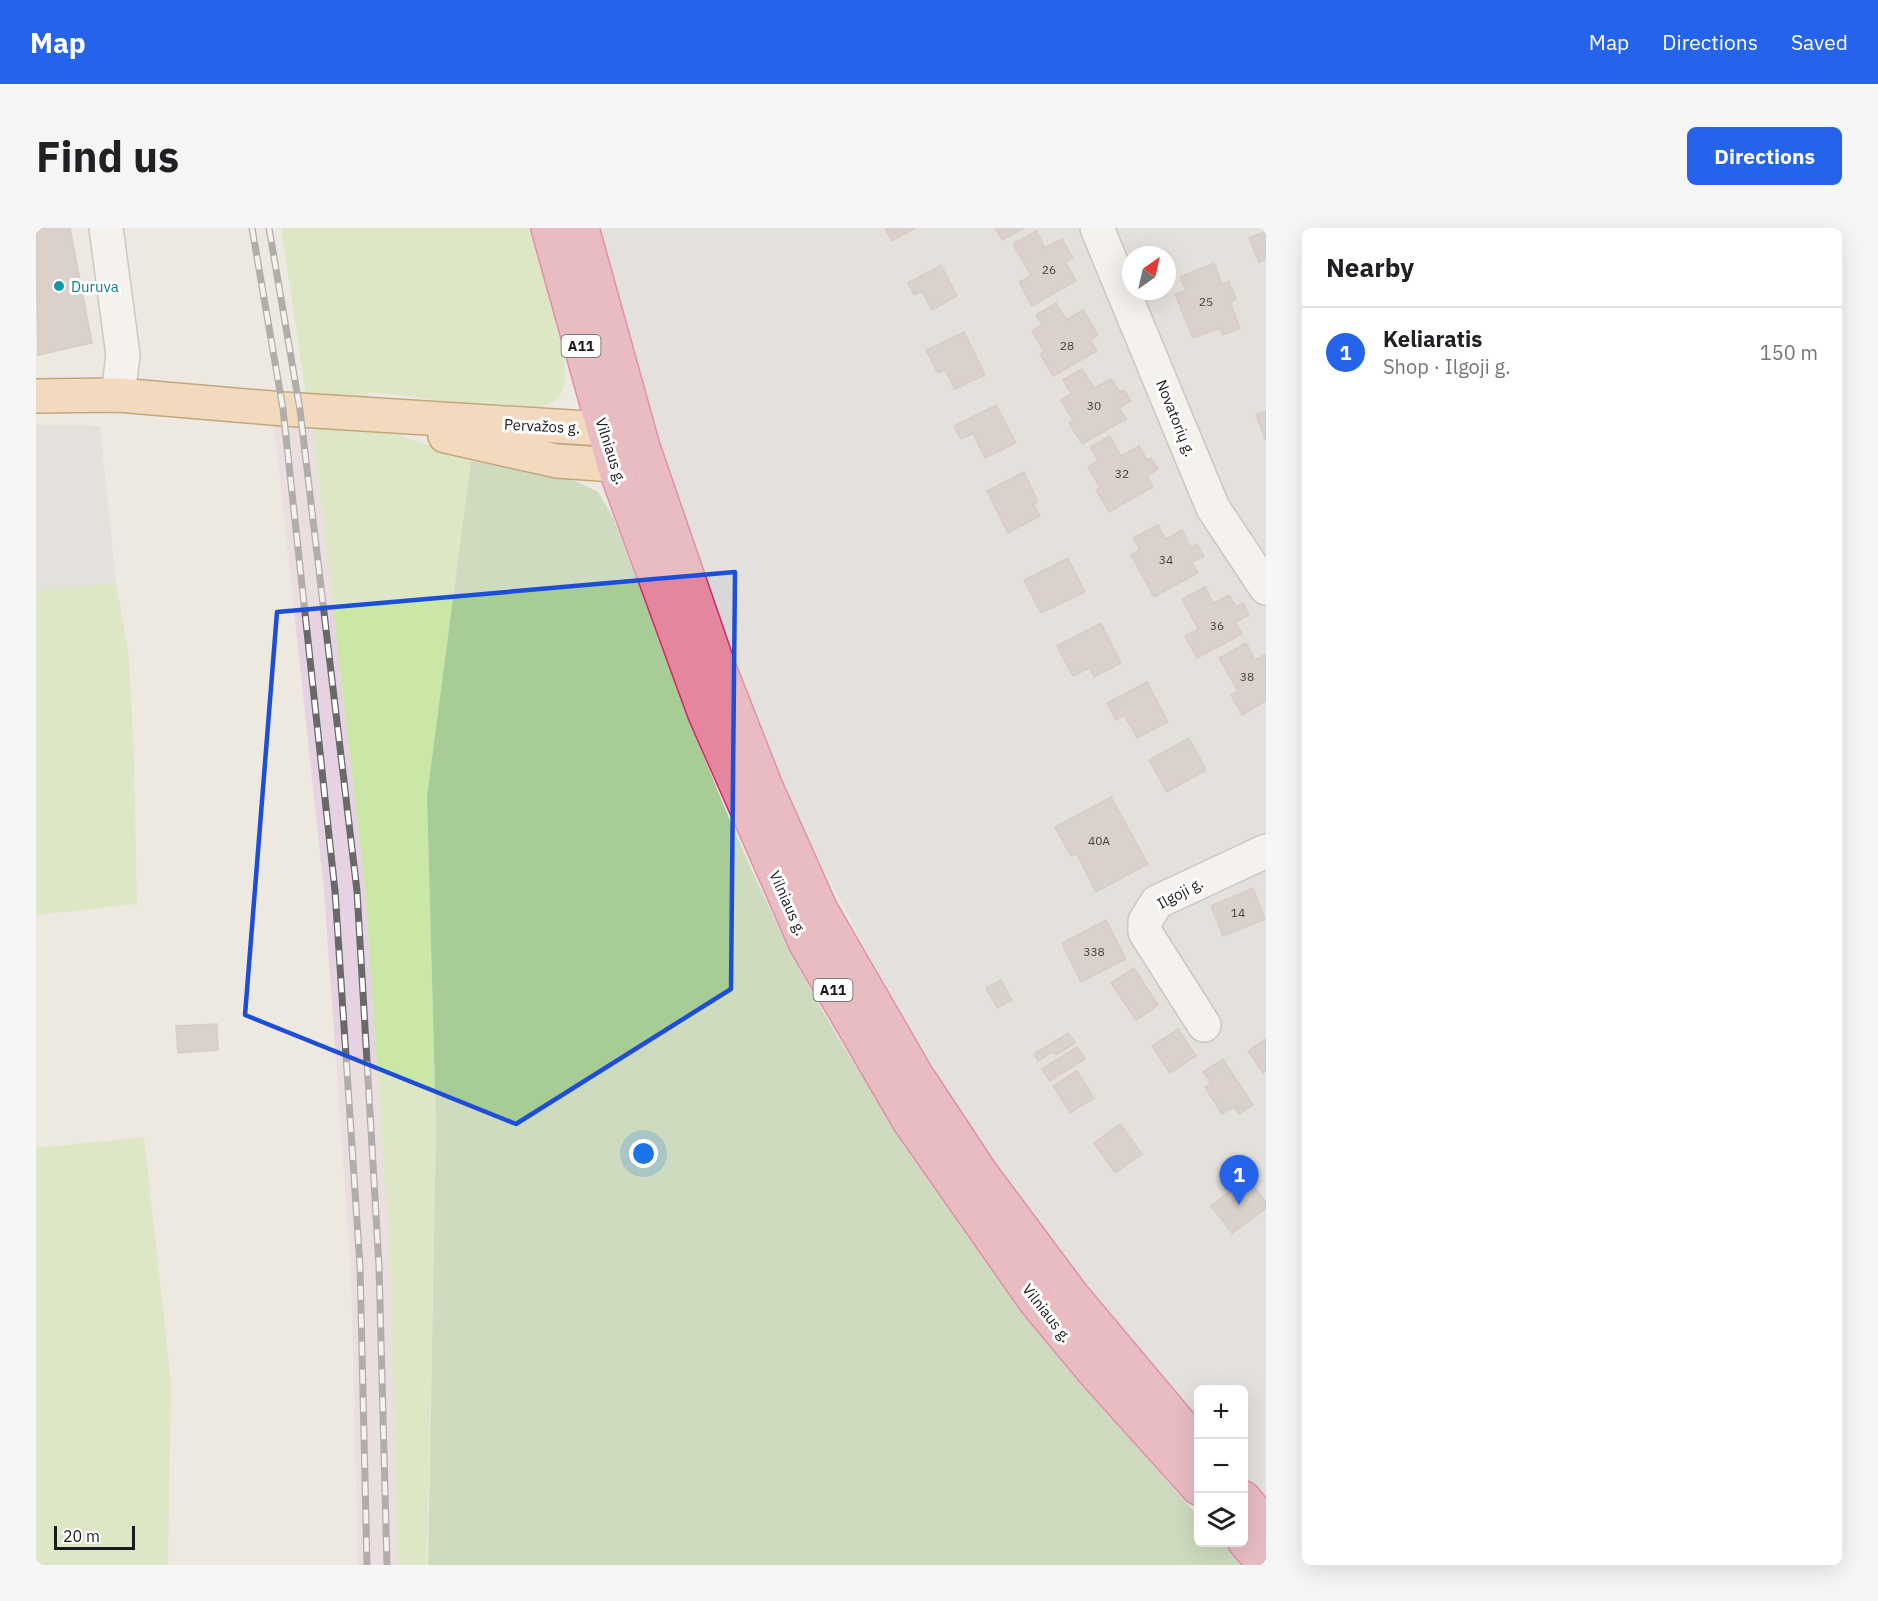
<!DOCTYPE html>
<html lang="en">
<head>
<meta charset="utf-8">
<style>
  :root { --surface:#fff; --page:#f6f6f6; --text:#202124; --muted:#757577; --line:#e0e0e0; --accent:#2563eb }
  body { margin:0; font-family:"IBM Plex Sans",sans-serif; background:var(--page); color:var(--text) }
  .controls { position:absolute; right:18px; bottom:18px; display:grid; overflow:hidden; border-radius:9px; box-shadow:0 6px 24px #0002 }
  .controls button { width:54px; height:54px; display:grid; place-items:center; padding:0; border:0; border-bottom:2px solid var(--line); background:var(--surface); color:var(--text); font:30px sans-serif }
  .compass { position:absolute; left:1086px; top:18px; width:54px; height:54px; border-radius:50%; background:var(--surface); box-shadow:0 6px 24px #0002; rotate:34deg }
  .scale { position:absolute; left:18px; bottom:15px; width:81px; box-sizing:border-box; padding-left:6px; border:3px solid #1b1b1b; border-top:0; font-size:16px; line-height:21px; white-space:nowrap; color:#1b1b1b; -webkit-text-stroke:4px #fff; paint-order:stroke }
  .you { position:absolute; left:608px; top:926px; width:21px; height:21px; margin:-15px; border:4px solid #fff; border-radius:50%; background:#1a73e8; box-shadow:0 0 0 9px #1a73e833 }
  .badge { display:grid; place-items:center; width:39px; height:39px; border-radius:50%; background:var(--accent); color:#fff; font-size:20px; font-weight:700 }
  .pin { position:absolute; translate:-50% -50px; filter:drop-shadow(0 2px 3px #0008) }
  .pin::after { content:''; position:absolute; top:32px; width:21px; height:18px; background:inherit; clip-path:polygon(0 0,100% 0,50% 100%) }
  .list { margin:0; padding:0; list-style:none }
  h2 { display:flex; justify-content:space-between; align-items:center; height:78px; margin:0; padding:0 24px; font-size:26px }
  h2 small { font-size:20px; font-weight:400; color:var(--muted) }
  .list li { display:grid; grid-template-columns:39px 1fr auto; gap:18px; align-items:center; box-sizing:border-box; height:90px; padding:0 24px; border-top:2px solid var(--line) }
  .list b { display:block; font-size:22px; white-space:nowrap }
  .list p { margin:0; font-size:20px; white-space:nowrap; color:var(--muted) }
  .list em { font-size:20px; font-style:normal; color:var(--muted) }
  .icon { flex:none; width:33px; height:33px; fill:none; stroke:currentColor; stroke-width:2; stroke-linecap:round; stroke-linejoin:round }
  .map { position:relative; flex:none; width:1230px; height:1337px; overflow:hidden; border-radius:9px }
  header { display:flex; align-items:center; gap:36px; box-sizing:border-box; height:84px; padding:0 30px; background:var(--accent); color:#fff }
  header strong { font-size:28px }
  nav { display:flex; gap:33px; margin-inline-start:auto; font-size:21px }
  .intro { display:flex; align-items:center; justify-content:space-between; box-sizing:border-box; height:144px; padding:0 36px }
  h1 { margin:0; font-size:42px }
  .button { padding:15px 27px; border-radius:9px; background:var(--accent); color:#fff; font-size:21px; font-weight:700 }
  main { display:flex; gap:36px; padding:0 36px }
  aside { flex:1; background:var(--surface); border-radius:9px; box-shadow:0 6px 24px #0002 }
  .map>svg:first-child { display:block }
</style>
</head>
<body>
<header>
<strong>Map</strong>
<nav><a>Map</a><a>Directions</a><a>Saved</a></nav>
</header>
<div class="intro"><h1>Find us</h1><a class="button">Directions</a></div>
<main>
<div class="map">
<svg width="1230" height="1337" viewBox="0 0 1230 1337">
  <rect width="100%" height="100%" fill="#ede8e0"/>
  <g fill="#d9d8d8" fill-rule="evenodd">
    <path d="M562 0H1230V1278L1208 1252V1162H1162V1200L1139 1172 1008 1002 931 896 836 733 762 592 692 428 649 303ZM1095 27H1131V63H1095Z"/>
    <polygon points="0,197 64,198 80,355 0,363"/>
  </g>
  <polygon fill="#e6d2e3" points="238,194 276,196 329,660 354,1036 361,1337 322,1337 315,1042 288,663"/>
  <g fill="#cae7a5">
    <path d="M245 0H501L535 123 527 126C533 159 529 174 494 183L334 164 329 170 270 166Z"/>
    <polygon points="276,196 338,198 435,233 391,568 400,898 391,1337 361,1337 354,1036 329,660"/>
    <polygon points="80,355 93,430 98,529 101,676 0,687 0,363"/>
    <polygon points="108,909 135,1155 132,1337 0,1337 0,920"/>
  </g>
  <path fill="#a8cc95" d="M435 233 533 250 562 264 577 289C645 467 706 651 806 816 833 860 865 904 895 947 977 1065 1066 1181 1162 1288V1314L1186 1315 1206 1337H392L400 898 391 568Z"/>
  <g fill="#c1b7b0" stroke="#beada3" stroke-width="1.5">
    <polygon points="0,0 34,0 56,115 2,127"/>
    <polygon points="849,0 879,0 856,13"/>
    <polygon points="959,0 988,0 966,12"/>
    <polygon points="1000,3 1009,20 1026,11 1037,30 1030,34 1040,53 996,78 983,54 995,48 977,16"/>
    <polygon points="1230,3 1230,31 1223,34 1213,10"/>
    <polygon points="1178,35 1186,56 1193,53 1200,71 1194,74 1204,100 1187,107 1183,100 1157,110 1139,66 1150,62 1144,49"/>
    <polygon points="905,37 921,68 896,82 886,63 878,67 872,55"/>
    <polygon points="1020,75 1030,92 1047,82 1062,107 1054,112 1061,123 1017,148 1004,126 1008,124 996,103 1006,97 1000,87"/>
    <polygon points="928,104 949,147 919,161 909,142 902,145 890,122"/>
    <polygon points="1046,141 1058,160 1075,151 1084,164 1088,162 1095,173 1083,180 1090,191 1046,216 1033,195 1037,192 1025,172 1035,166 1027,152"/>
    <polygon points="960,177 980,215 949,230 937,205 925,211 918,198"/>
    <polygon points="1230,183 1230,213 1220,187"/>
    <polygon points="1074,208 1085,228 1103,218 1111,232 1115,230 1122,241 1111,248 1117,259 1073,284 1060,262 1064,260 1052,239 1062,233 1054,219"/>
    <polygon points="988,244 1002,274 997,276 1004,288 972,305 951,263"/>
    <polygon points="1122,297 1130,311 1146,302 1154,319 1161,316 1168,328 1156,334 1162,345 1118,369 1095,327 1104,322 1097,310"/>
    <polygon points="1032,330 1049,364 1005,385 988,352"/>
    <polygon points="1169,359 1177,375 1193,367 1200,379 1207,375 1213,387 1199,394 1206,406 1161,430 1149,408 1162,401 1146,371"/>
    <polygon points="1065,395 1085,435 1058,449 1053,440 1037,448 1021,418"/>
    <polygon points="1210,415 1219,432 1230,426 1230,473 1206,487 1195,467 1202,463 1183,430"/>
    <polygon points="1111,454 1132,494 1101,510 1088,487 1080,492 1071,475"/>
    <polygon points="1153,510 1170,542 1131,564 1113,532"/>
    <polygon points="1075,569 1112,636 1060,664 1040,625 1035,628 1019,599"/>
    <polygon points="1217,660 1229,691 1187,708 1175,678"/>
    <polygon points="1070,692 1090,731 1045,754 1026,715"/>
    <polygon points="1098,740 1122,777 1100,792 1075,755"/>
    <polygon points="965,752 976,772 961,780 950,760"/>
    <polygon points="181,796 182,822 142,825 140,798"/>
    <polygon points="1142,801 1160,828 1134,845 1116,818"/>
    <polygon points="1032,805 1039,815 1020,827 1018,823 1002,833 998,826"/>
    <polygon points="1230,811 1230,843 1227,845 1212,823"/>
    <polygon points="1041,819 1049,831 1014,853 1006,841"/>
    <polygon points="1187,831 1217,877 1203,886 1198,879 1186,886 1169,859 1175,855 1167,844"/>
    <polygon points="1041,843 1058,870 1034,885 1017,858"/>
    <polygon points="1084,896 1106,926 1079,945 1058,915"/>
    <polygon points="1212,950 1230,974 1230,980 1196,1005 1175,978"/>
  </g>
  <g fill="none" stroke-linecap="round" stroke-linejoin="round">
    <g stroke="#a2a2a2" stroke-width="36">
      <g id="minor">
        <polyline points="70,0 87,127 82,167"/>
        <polyline points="1061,0 1177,280 1230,360"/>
        <polyline points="1168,797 1109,704 1109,693 1121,674 1230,623"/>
      </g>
    </g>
    <g stroke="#905802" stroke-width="36">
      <g id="major">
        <polyline points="0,168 82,167 247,181 567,201 594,213"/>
        <polyline points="409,208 521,233 578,237 602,222"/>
      </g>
    </g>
    <g stroke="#d2256b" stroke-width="36">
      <g id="highway">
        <polyline points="512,0 578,237 669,486 770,716 873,893 999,1073 1057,1143 1162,1260"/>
        <polyline points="546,0 607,219 682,437 730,559 785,682 881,848 945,945 1036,1067 1162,1217"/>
        <polyline points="1208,1270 1230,1297"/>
        <polyline points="1208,1313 1229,1337"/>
      </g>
    </g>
    <use href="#minor" stroke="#fff" stroke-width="33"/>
    <use href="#major" stroke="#faca97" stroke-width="33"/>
    <use href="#highway" stroke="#e4879e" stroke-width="33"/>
    <g stroke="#696969" stroke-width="7">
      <g id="rail">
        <polyline points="216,0 247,181 299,663 324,1038 331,1337"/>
        <polyline points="233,0 264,182 321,663 343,1038 351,1337"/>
      </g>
    </g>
    <use href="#rail" stroke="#fff" stroke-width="4.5" stroke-dasharray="14" stroke-linecap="butt"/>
  </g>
  <path d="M0 0H1230V1337H0ZM699 344 695 761 480 896 209 787 241 384Z" fill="#ede8e0" fill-opacity=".55" fill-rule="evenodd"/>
  <path fill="none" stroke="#1d4ed8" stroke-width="4.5" stroke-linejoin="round" d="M699 344 695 761 480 896 209 787 241 384Z"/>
  <circle fill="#0f9aa8" stroke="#fff" stroke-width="2" cx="23" cy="58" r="6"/>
  <g text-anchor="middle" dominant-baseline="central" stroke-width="6" stroke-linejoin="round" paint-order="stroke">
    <g font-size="12" fill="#444240">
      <text x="1013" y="41">26</text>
      <text x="1170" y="73">25</text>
      <text x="1031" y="117">28</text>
      <text x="1058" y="177">30</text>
      <text x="1086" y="245">32</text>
      <text x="1130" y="331">34</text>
      <text x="1181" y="397">36</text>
      <text x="1211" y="448">38</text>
      <text x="1063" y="612">40A</text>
      <text x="1202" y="684">14</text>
      <text x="1058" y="723">338</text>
    </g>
    <g fill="#fff" stroke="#5f5f5f" stroke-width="1.5">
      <rect x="525.5" y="107" width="39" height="22" rx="4.5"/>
      <rect x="777.5" y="751" width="39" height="22" rx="4.5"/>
    </g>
    <g font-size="14" font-weight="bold" fill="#1b1b1b">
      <text x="545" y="118">A11</text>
      <text x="797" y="762">A11</text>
    </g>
    <g font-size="15" fill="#0d838f" stroke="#fff" text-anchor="start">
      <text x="35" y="58">Duruva</text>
    </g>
    <g font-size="15" fill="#1b1b1b" stroke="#fff">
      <text transform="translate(1140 190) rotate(68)">Novatorių g.</text>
      <text transform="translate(506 198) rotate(3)">Pervažos g.</text>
      <text transform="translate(575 223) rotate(72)">Vilniaus g.</text>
      <text transform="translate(1144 665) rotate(-28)">Ilgoji g.</text>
      <text transform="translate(752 675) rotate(66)">Vilniaus g.</text>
      <text transform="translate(1011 1085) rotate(52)">Vilniaus g.</text>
    </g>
  </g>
</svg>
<div class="controls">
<button>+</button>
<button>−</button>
<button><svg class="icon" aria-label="layers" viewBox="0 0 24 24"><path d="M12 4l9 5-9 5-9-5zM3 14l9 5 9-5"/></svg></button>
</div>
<svg class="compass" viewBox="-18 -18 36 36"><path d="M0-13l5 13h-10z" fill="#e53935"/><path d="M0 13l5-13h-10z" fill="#757577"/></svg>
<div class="scale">20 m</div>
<div class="you"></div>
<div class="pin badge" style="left:1203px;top:977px">1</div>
</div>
<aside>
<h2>Nearby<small></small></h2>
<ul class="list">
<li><span class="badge">1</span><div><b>Keliaratis</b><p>Shop · Ilgoji g.</p></div><em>150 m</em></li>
</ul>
</aside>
</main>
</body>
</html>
